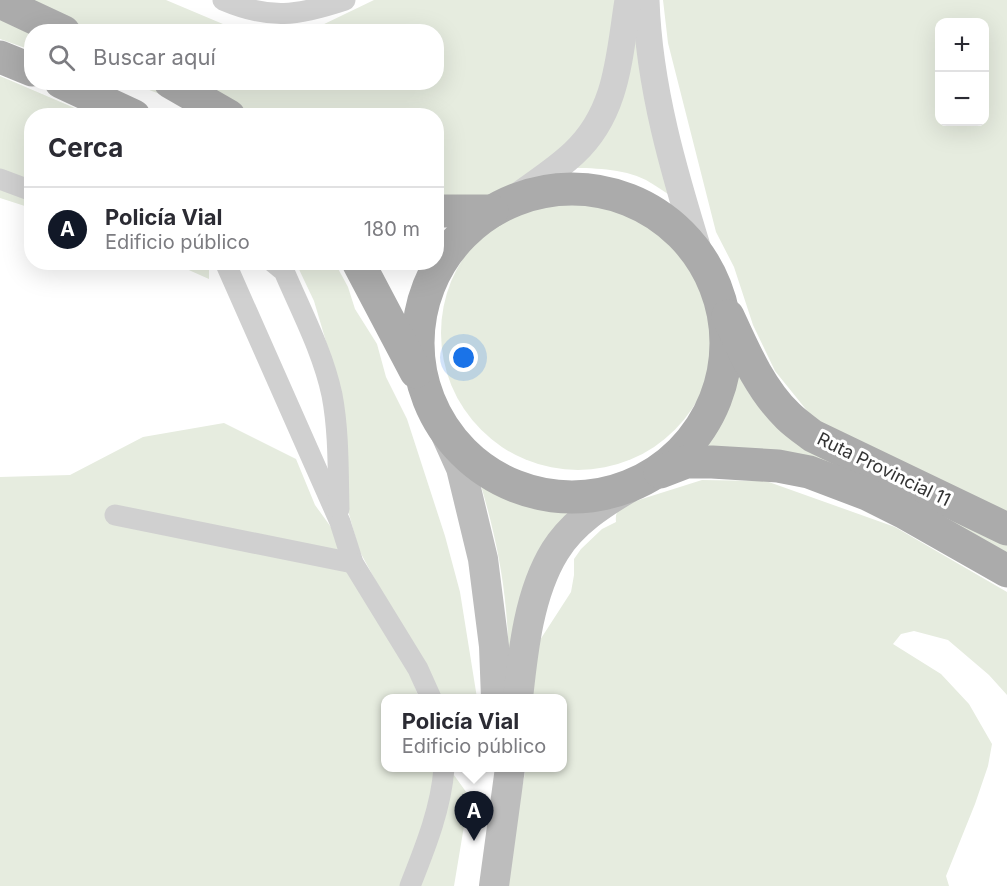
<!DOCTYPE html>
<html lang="es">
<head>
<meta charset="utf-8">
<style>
  :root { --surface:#fff; --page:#f7f7f7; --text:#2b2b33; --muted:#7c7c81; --line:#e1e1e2; --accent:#111827 }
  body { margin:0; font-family:Inter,sans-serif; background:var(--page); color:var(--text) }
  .controls { position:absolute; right:18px; top:18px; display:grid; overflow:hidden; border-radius:12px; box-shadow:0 6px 24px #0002 }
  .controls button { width:54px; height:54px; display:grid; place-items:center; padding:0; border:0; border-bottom:2px solid var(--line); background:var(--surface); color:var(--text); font:30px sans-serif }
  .you { position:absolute; left:464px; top:358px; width:21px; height:21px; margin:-15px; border:4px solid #fff; border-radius:50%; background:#1a73e8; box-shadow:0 0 0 9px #1a73e833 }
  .badge { display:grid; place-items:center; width:39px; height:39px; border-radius:50%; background:var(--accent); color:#fff; font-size:20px; font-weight:700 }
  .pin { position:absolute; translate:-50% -50px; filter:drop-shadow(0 2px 3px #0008) }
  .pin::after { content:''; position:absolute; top:32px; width:21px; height:18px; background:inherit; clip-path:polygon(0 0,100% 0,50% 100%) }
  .popup { position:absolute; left:381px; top:694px; width:186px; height:78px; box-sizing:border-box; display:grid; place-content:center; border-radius:12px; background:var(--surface); filter:drop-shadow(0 2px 4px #0005); font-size:20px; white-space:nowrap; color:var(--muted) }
  .popup b { font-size:22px; color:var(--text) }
  .popup::after { content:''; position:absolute; left:50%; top:100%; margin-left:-12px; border:12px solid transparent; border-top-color:var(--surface) }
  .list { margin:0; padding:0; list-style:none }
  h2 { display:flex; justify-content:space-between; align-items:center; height:78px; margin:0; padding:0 24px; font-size:26px }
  h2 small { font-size:20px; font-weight:400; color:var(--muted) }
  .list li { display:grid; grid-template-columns:39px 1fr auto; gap:18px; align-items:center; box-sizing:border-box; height:84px; padding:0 24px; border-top:2px solid var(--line) }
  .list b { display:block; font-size:22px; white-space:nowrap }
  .list p { margin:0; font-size:20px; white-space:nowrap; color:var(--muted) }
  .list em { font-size:20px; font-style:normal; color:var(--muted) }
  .icon { flex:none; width:33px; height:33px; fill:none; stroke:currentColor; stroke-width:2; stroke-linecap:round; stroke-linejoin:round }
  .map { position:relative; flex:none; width:1007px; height:886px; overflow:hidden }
  .search { position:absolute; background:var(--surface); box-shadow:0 6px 24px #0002; left:24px; top:24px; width:420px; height:66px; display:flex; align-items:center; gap:15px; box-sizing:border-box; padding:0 21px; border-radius:24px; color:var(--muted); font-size:22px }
  .panel { position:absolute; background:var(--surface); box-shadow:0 6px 24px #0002; left:24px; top:108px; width:420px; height:162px; border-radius:24px }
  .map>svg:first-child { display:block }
</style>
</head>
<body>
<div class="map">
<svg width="1007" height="886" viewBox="0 0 1007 886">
  <rect width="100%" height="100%" fill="#fff"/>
  <g fill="#e6ecdf" fill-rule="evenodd">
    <polygon points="0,0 166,0 230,27 251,31 32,32 31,50 0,39"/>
    <polygon points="374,0 616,0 599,112 536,177 493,199 437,214 436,116 196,115 165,96 131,83 436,82 436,32 291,31 318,27"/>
    <path d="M634 0 671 196C663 191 655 185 646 180 622 168 592 168 566 168L586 153Z"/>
    <path d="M663 0H1007V520L821 428 775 371 753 325 734 267 716 232 668 43ZM940 22H984V122H940Z"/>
    <polygon points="0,76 91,115 32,116 31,208 0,198"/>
    <circle cx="578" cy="333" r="137"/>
    <polygon points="173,263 209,263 209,279"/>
    <polygon points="296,263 335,263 348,287 355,309 377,344 386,377 407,419 445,536 460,592 477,698 439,698 359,550 347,507 330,355 314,301"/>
    <path d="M732 361C745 389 753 404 778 424L1007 533V557L897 499 698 453C722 417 735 407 732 361Z"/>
    <polygon points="224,423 296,459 315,505 336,534 410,674 419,698 386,698 386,768 449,768 469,796 454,886 0,886 0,477 70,475 143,437"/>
    <path d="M487 474C518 492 547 503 584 503L511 698C509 669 509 640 506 610 502 565 492 522 479 479Z"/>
    <path d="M702 480 766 481 895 527 1007 592V695L989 675 948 640 914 631 901 634 893 644 941 674 969 704 992 744 988 766 975 804 946 876 949 886H502L526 768H562V698H527L540 640 571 592 574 575V559L581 549 602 529 616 522C615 512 618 509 626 504Z"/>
  </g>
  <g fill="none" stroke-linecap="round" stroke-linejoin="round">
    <g stroke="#d0d0d0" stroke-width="21">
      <path d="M223 0C270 20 297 16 345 0"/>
      <polyline points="0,179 32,191"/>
      <polyline points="225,262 340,522 353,563 418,669 431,698"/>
      <path d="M273 262 284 271C301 311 323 352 332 395 339 432 338 471 339 509"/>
      <polyline points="115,515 353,563"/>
      <path d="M410 886C425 848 441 809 444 768"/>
    </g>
    <g stroke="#d0d0d0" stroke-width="27">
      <path d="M646 0C649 88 674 172 700 256"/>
      <path d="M511 201C532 185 555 171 574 153 618 112 619 56 628 0"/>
    </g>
    <g stroke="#bdbdbd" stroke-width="30">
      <polyline points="443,428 461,468 483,559 494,646 496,698"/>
      <path d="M518 698C523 651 529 593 555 551 573 522 603 503 632 486"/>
      <polyline points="494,886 510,768"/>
    </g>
    <g stroke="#ababab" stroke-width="33">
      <polyline points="0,2 64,32"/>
      <polyline points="0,57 32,70"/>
      <polyline points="61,82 134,116"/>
      <polyline points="170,82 229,116"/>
      <circle cx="572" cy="343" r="154"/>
      <polyline points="436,211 492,211"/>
      <polyline points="358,262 416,372"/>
      <path d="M728 316C744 351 760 389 788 416 795 423 805 430 813 436L1007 529"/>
      <polyline points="660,472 686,462 712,462 778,466 809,472 867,494 903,512 1007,571"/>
    </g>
  </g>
  <g text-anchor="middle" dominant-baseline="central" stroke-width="6" stroke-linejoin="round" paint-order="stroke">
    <g font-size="18" fill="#333" stroke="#fff">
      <text transform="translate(884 469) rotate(26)">Ruta Provincial 11</text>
    </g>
  </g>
</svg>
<div class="controls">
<button>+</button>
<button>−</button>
</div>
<div class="you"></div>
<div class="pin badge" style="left:474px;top:841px">A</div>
<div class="popup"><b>Policía Vial</b>Edificio público</div>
<div class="search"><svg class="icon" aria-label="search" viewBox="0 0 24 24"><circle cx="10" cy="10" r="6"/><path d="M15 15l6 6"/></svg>Buscar aquí</div>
<section class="panel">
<h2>Cerca<small></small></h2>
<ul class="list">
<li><span class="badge">A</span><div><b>Policía Vial</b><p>Edificio público</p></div><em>180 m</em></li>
</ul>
</section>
</div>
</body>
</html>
